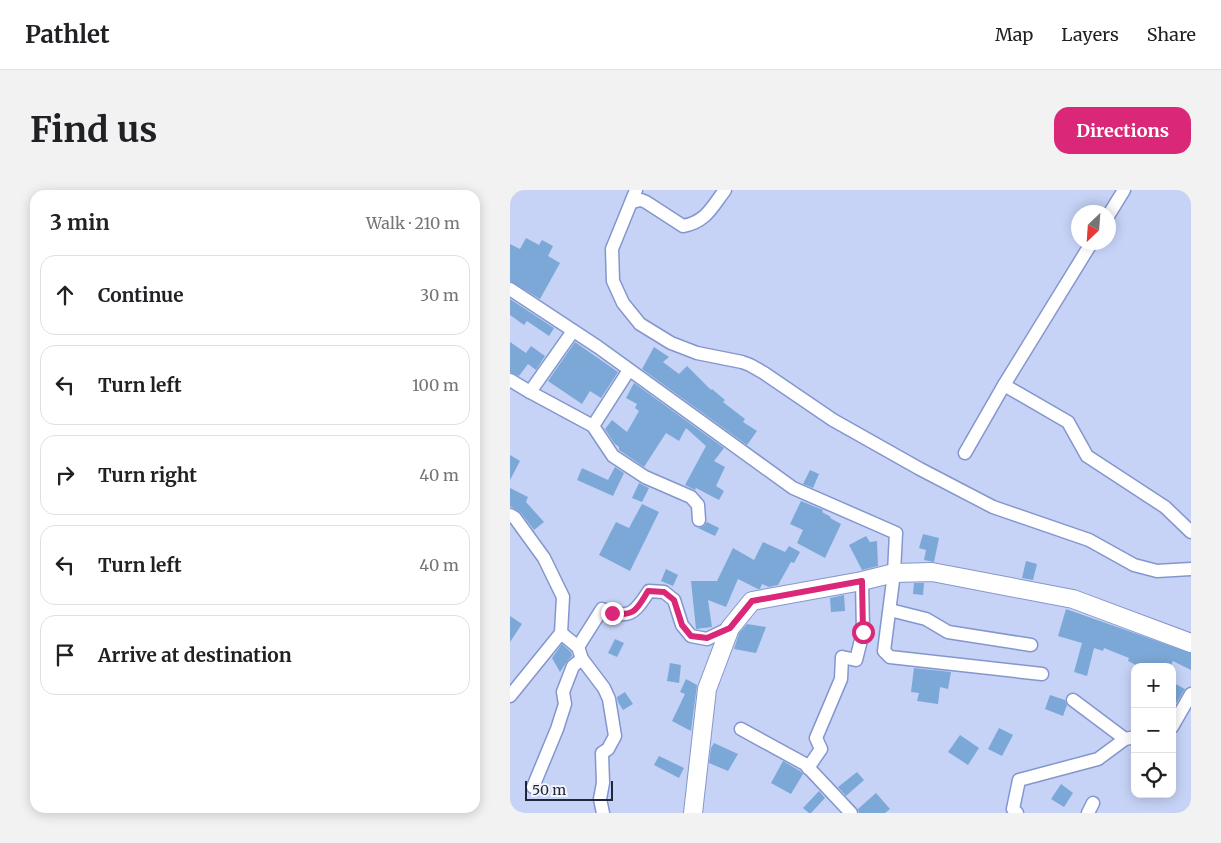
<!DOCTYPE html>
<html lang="en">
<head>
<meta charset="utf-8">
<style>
  :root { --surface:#fff; --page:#f2f2f2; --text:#202124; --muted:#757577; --line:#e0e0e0; --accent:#db2777 }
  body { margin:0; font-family:Merriweather,serif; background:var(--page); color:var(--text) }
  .controls { position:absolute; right:15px; bottom:15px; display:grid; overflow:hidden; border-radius:10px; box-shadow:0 2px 12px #0003 }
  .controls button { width:45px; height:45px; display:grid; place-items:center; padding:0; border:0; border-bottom:1px solid var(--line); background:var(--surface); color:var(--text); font:25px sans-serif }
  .compass { position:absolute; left:561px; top:15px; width:45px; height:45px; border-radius:50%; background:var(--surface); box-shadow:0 2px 12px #0003; rotate:205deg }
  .scale { position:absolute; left:15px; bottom:12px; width:88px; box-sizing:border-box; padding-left:5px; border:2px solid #20273d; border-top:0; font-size:14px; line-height:18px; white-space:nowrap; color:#20273d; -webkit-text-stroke:4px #f2f4fa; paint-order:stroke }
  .stop { position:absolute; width:15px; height:15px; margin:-11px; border:4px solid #db2777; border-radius:50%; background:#fff }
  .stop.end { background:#db2777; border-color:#fff; box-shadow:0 1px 5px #0008 }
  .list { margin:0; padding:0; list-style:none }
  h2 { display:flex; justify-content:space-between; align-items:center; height:65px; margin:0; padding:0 20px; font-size:21px }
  h2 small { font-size:16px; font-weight:400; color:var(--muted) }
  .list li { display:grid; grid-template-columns:32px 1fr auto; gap:15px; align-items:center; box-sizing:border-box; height:80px; margin:0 10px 10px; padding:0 10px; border:1px solid var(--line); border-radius:15px }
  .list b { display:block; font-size:19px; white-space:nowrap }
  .list em { font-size:16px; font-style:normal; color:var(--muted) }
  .icon { flex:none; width:28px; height:28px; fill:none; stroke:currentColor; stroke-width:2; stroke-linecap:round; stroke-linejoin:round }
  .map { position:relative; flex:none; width:681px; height:623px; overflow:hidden; border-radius:15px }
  header { display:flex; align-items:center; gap:30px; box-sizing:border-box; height:70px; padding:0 25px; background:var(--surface); border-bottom:1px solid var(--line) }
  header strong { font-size:24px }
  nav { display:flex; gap:28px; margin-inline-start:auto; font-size:18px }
  .intro { display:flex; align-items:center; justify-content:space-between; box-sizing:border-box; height:120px; padding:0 30px }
  h1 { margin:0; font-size:35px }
  .button { padding:12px 22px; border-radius:15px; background:var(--accent); color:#fff; font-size:18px; font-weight:700 }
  main { display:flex; gap:30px; padding:0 30px }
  aside { flex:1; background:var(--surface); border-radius:15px; box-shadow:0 2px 12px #0003 }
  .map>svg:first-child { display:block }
</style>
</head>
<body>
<header>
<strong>Pathlet</strong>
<nav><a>Map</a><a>Layers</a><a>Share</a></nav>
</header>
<div class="intro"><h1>Find us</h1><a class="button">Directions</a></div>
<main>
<aside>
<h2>3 min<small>Walk · 210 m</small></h2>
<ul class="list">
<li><svg class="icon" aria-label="ahead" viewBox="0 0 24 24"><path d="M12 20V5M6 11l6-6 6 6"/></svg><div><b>Continue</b></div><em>30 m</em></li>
<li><svg class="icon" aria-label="left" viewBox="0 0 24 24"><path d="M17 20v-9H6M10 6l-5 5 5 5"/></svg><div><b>Turn left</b></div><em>100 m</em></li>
<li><svg class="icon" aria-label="right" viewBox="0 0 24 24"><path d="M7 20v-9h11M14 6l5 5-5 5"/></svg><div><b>Turn right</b></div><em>40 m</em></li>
<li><svg class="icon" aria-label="left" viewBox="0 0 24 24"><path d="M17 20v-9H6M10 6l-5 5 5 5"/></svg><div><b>Turn left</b></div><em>40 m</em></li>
<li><svg class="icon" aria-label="arrive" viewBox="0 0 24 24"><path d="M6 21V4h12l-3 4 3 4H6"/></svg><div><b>Arrive at destination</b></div></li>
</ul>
</aside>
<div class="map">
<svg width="681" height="623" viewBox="0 0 681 623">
  <rect width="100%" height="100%" fill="#c6d3f6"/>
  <g fill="#7ba8d7">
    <polygon points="16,48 29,55 32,50 43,56 38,66 50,73 30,109 0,91 0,54 10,59"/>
    <polygon points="0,109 44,138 39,146 17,131 14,135 0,125"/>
    <polygon points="0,152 16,163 21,156 35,166 26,180 18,174 9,186 0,182"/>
    <polygon points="65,152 108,182 91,208 80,201 72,214 38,191"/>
    <polygon points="144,157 159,167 153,172 169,184 177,176 201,200 202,199 215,210 213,212 235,229 233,232 247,241 237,255 132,179"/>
    <polygon points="124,193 214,258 204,271 215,277 206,296 214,301 209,310 186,298 185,300 175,295 196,256 176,238 169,251 156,243 134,277 109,260 109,257 104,253 95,239 102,230 117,242 129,221 125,218 127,214 116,208"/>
    <polygon points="0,265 10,271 0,290"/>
    <polygon points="105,277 114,283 103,306 67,290 72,278 98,290"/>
    <polygon points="300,280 309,284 303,298 293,294"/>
    <polygon points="129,293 139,298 132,312 122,308"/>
    <polygon points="0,298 18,307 16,312 34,332 24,340 11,323 0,316"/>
    <polygon points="291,311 313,320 312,322 321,327 320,328 331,334 315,368 287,353 293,340 280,334"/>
    <polygon points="132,314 149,322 120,381 89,365 106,332 119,338"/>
    <polygon points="197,332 209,338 205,346 188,338 194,336"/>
    <polygon points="413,344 429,348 424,372 414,370 416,360 409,358"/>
    <polygon points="356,346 360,352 367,351 368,376 352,380 339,355"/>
    <polygon points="253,352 275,362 279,356 290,362 284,373 281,372 268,395 259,397 252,394 250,399 248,399 228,389 216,417 198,410 202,437 186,439 181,391 207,391 223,358 244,370"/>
    <polygon points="516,371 527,374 523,390 512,388"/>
    <polygon points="156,379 168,385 163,396 151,391"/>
    <polygon points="404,393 414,393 413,405 403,404"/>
    <polygon points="334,405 335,421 321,422 320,408"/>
    <polygon points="556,419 681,463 681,480 663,471 660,477 648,477 640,473 638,477 630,477 618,471 619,468 594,458 593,461 584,458 577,486 564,482 572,453 548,446"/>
    <polygon points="0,426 12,434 0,452"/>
    <polygon points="237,434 256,437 246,463 224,459 229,443"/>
    <polygon points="105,449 114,453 107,467 98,463"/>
    <polygon points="52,454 61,462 62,466 58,470 50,482 42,468"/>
    <polygon points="160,473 171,475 169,493 157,491"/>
    <polygon points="404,478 441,482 438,499 430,497 428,514 407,511 409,503 401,502"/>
    <polygon points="176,489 187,495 181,541 162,531 175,504 170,502"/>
    <polygon points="662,492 675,499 662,520"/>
    <polygon points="115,502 123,514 113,520 108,512 107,507"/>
    <polygon points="540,505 555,510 557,515 553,526 535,519"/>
    <polygon points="489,538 503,545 492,566 478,559"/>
    <polygon points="450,545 469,558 458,575 438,562"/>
    <polygon points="204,553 228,564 218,581 199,573 201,558"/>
    <polygon points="149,566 174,578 169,588 144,575"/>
    <polygon points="273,571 290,581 293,584 281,604 261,593"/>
    <polygon points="347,582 354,590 336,606 328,597"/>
    <polygon points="551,594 563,603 554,617 541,609"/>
    <polygon points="309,601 315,608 301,623 299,623 293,618"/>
    <polygon points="366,603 380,619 375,623 349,623 348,619"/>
  </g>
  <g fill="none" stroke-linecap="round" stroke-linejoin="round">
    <g stroke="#8496ce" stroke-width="15">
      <g id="street">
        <polyline points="126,0 102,59 103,91 113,113 130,134 161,153 187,163 232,172 240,175 254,183 323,230 410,279 483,317 579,350 624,375 647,381 681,379"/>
        <path d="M122 12 131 10 136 12 173 36C196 32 202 17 215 0"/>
        <polyline points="598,26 614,0"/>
        <polyline points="0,99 88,157 283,298 386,343 384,383 374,461 380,467 532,484"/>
        <polyline points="0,190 20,202 83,236 103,266 135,287 181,307 188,315 189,330"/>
        <polyline points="494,195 558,232 577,266 655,317 681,342"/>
        <polyline points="20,202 63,141"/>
        <polyline points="83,236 119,180"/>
        <polyline points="455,263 494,195 582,52"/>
        <polyline points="0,325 5,328 34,368 53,407 51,443 0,506"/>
        <polyline points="380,420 416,429 438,442 521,455"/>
        <polyline points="51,443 68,457 72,469 94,498 99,509 105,546 98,559 92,563 93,593 90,609 93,623"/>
        <path d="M68 457 92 419C119 430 124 424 139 401L154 402 164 410 172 435 181 446 197 449 220 438"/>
        <polyline points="563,510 615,549"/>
        <polyline points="662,537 681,504"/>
        <polyline points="231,539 295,574 341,623"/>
        <polyline points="298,578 311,559 306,548 331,489 332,467 346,470 353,442 352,391"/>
        <polyline points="23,597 47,539 55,514 53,502 63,476 72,469"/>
        <polyline points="507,623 503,619 509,590 588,569 615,549 625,547"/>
        <polyline points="578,623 583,613"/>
      </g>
    </g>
    <g stroke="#8496ce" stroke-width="20">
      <polyline id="secondary" points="183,623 197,499 220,438 242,411 352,391 384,383 422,382 563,409 681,453"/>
    </g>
    <use href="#street" stroke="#fff" stroke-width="12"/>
    <use href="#secondary" stroke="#fff" stroke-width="18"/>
  </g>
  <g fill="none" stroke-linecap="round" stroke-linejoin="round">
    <path stroke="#db2777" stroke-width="6" d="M102 423C125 427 127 419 138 401L154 402 164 410 172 435 181 446 197 448 220 438 242 411 352 391 353 442"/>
  </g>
</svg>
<div class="controls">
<button>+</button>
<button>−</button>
<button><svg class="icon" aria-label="locate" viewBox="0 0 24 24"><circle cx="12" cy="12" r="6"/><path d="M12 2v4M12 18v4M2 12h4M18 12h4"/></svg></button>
</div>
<svg class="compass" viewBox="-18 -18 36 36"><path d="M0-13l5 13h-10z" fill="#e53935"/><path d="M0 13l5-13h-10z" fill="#757577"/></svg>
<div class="scale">50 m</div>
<div class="stop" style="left:353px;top:442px"></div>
<div class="stop end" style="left:102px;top:423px"></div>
</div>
</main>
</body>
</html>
